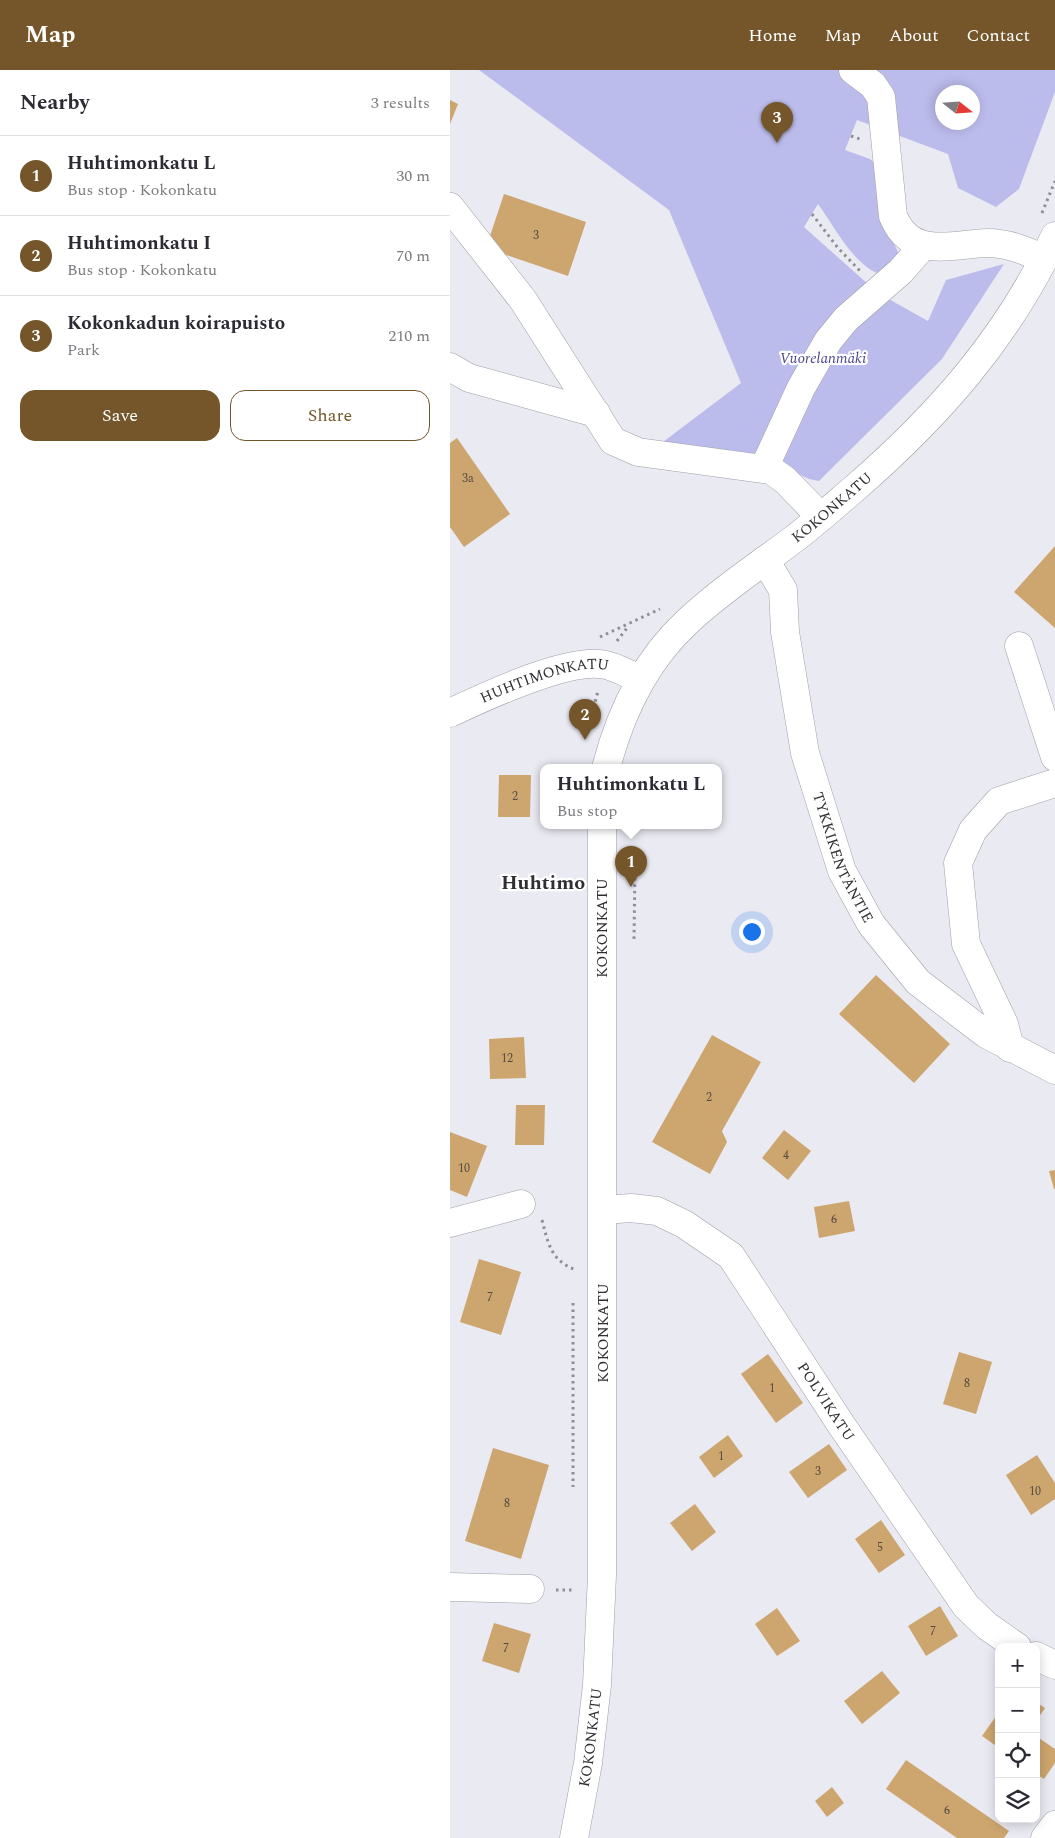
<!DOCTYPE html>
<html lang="en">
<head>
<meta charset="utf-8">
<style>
  :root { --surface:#fff; --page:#f2f2f3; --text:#2b2b33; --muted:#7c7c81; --line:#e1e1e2; --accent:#74562a }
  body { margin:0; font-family:Spectral,serif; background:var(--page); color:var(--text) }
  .controls { position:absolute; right:15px; bottom:15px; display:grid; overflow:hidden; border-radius:10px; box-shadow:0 2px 12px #0003 }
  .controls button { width:45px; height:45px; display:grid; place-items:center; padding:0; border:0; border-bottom:1px solid var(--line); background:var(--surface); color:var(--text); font:25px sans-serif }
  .compass { position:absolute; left:485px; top:15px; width:45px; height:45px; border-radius:50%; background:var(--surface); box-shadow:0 2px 12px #0003; rotate:107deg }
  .you { position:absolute; left:301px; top:861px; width:18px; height:18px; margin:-12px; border:4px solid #fff; border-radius:50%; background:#1a73e8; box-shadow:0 0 0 8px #1a73e833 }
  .badge { display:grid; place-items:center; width:32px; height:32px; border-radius:50%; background:var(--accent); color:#fff; font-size:16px; font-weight:700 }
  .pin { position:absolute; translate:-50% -41px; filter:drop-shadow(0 1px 2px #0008) }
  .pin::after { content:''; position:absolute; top:26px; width:18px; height:15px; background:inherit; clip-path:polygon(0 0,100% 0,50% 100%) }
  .popup { position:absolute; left:90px; top:694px; width:182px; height:65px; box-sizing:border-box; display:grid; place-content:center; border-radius:10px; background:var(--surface); filter:drop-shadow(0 1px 4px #0005); font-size:16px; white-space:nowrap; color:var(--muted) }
  .popup b { font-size:19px; color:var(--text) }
  .popup::after { content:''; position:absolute; left:50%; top:100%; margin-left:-10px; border:10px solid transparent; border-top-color:var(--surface) }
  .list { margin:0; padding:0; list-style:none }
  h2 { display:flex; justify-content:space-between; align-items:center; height:65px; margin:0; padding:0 20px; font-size:21px }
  h2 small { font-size:16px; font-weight:400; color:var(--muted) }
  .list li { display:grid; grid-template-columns:32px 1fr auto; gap:15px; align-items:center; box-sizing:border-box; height:80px; padding:0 20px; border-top:1px solid var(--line) }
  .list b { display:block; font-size:19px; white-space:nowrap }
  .list p { margin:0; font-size:16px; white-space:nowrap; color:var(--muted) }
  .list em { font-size:16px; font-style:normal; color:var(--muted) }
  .actions { display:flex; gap:10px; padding:15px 20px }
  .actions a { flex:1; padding:11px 0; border:1px solid var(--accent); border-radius:15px; text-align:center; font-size:18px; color:var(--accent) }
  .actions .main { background:var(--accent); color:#fff }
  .icon { flex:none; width:28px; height:28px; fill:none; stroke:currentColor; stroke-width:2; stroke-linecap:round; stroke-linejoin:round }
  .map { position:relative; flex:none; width:605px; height:1768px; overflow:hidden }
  header { display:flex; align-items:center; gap:30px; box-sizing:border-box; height:70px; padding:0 25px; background:var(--accent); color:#fff }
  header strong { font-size:24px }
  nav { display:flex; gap:28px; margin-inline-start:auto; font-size:18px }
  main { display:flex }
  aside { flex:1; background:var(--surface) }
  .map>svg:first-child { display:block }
</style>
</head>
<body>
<header>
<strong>Map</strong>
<nav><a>Home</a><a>Map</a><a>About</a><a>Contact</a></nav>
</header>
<main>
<aside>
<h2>Nearby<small>3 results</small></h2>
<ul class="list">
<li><span class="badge">1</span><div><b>Huhtimonkatu L</b><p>Bus stop · Kokonkatu</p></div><em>30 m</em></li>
<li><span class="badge">2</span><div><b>Huhtimonkatu I</b><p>Bus stop · Kokonkatu</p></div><em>70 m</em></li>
<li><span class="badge">3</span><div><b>Kokonkadun koirapuisto</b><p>Park</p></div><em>210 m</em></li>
</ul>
<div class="actions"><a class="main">Save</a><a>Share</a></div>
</aside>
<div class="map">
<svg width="605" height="1768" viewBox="0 0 605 1768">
  <rect width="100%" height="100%" fill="#eaeaf3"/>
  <path fill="#bcbcec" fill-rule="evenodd" d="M29 0H605V22L569 119 546 137 508 118 498 84 407 50 395 80 420 89 426 94 438 162 449 184 429 204C402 193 385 157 368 134L354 157 428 223 478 251 496 210 554 194 492 289 369 411 359 409 344 402 209 375 291 313 219 140ZM492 22H522V52H492Z"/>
  <g fill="#cda56e">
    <polygon points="0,30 8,34 0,54"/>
    <polygon points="54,124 136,152 118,206 36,178"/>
    <polygon points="7,368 60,444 14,477 0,457 0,373"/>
    <polygon points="605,476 605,558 564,522"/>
    <polygon points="49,705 81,705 80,747 48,747"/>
    <polygon points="426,905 500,974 464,1013 389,944"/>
    <polygon points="262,965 311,992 272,1061 277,1072 260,1104 202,1072"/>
    <polygon points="74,967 76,1008 40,1009 39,969"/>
    <polygon points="66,1035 95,1035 94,1075 65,1075"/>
    <polygon points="334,1060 361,1081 338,1110 312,1088"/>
    <polygon points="0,1062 37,1076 17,1127 0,1120"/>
    <polygon points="605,1100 605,1119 604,1119 599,1101"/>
    <polygon points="399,1131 405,1161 369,1168 364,1137"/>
    <polygon points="29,1189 71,1202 51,1265 10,1252"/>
    <polygon points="509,1282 542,1292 526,1344 493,1334"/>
    <polygon points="318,1284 353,1333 326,1353 291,1304"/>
    <polygon points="278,1365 293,1386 264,1408 249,1387"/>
    <polygon points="379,1374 397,1400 358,1428 339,1402"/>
    <polygon points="43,1378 99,1395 71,1489 15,1471"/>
    <polygon points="587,1385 605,1413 605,1429 581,1445 556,1405"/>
    <polygon points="245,1434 266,1462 242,1481 220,1453"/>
    <polygon points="431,1450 455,1485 429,1503 405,1469"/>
    <polygon points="490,1536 508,1566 476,1586 458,1556"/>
    <polygon points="327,1538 350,1571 327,1586 305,1554"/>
    <polygon points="44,1553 81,1564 69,1603 32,1591"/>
    <polygon points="432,1601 450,1623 412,1654 394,1631"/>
    <polygon points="586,1632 595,1638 586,1651"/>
    <polygon points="549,1642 549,1678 532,1666"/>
    <polygon points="586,1666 605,1679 605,1693 594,1709 586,1704"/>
    <polygon points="456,1690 559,1761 554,1768 507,1768 436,1719"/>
    <polygon points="382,1717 394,1733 377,1747 365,1731"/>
  </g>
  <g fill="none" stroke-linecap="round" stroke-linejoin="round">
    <g stroke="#9e9ea6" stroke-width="29">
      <g id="minor">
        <path d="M403 0 423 15 431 27 443 146C461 190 501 174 538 173 558 173 577 181 594 189"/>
        <polyline points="0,137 73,230 163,371 188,382 321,400 335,410 371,447"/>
        <polyline points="0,297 19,308 146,343"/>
        <polyline points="314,398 351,318 378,271 396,249 451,201 473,176"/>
        <path id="s1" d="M315 490 333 520 335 562 355 683 392 801 421 854 468 912 536 964 605 1000"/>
        <polyline points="569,576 605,687"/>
        <path id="s2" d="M0 643C34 627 120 586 156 595 168 598 180 605 191 609"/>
        <path id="s3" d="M156 698C170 644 195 591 237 552 270 521 308 496 344 469 365 453 385 435 405 418 489 345 558 267 605 166"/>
        <polyline points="560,978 554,954 516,874 508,793 523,760 549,731 605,713"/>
        <path id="s4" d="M154 1140 181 1138 207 1141 234 1154 281 1186 392 1356 516 1536 537 1556 567 1577"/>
        <polyline points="0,1153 71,1134"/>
        <polyline points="0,1517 80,1519"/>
        <polyline points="586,1586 605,1595"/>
        <path id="s5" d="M124 1768 138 1693 147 1615 152 1505V756"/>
        <polyline points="595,1768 605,1755"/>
      </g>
    </g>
    <g stroke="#8e8e95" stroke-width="3" stroke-dasharray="2.5 4" stroke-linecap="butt">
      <polyline points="401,66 410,69"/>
      <polyline points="592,143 605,111"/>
      <polyline points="362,144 388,178 411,202"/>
      <polyline points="150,567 210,539"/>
      <polyline points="167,571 177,558"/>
      <polyline points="137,663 148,621"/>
      <polyline points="180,776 185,796 184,869"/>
      <path d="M92 1150C98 1173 101 1192 127 1200"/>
      <polyline points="123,1233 123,1417"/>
      <polyline points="106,1520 124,1520"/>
    </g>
    <use href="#minor" stroke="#fff" stroke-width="28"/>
  </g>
  <g text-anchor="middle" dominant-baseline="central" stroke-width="4.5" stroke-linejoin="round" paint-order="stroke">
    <g font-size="12" fill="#564c42">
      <text x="86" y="165">3</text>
      <text x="18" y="408">3a</text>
      <text x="65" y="726">2</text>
      <text x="57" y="988">12</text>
      <text x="259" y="1027">2</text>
      <text x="336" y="1085">4</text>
      <text x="14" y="1098">10</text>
      <text x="384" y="1149">6</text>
      <text x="40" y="1227">7</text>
      <text x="517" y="1313">8</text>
      <text x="322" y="1318">1</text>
      <text x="271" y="1386">1</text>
      <text x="368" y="1401">3</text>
      <text x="585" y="1421">10</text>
      <text x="57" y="1433">8</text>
      <text x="430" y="1477">5</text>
      <text x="483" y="1561">7</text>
      <text x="56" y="1578">7</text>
      <text x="497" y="1740">6</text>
    </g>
    <g font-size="15" font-style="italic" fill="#4c468e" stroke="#fff">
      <text x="373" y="288">Vuorelanmäki</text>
    </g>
    <g font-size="15" fill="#2f2f33" stroke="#fff">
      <text stroke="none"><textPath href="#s3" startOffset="354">KOKONKATU</textPath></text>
      <text stroke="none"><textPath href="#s2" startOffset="101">HUHTIMONKATU</textPath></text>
      <text stroke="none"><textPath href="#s1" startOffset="311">TYKKIKENTÄNTIE</textPath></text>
      <text transform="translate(152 858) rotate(-90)">KOKONKATU</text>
      <text transform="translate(153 1263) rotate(-90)">KOKONKATU</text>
      <text stroke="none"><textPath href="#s4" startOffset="314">POLVIKATU</textPath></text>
      <text stroke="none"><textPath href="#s5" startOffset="102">KOKONKATU</textPath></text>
    </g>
    <g font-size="20" font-weight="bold" fill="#2f2f33" stroke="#fff">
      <text x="93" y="813">Huhtimo</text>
    </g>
  </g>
</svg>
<div class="controls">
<button>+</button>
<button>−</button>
<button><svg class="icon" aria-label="locate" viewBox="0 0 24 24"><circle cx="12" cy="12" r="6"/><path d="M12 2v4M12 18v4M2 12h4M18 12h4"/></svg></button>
<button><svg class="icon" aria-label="layers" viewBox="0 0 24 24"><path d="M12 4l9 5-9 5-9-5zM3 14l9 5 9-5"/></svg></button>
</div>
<svg class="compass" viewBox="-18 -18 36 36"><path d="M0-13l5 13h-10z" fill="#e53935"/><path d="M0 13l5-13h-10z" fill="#7c7c81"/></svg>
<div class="you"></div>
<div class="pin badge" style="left:181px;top:817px">1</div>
<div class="popup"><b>Huhtimonkatu L</b>Bus stop</div>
<div class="pin badge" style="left:135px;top:670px">2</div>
<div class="pin badge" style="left:327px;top:73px">3</div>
</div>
</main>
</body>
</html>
